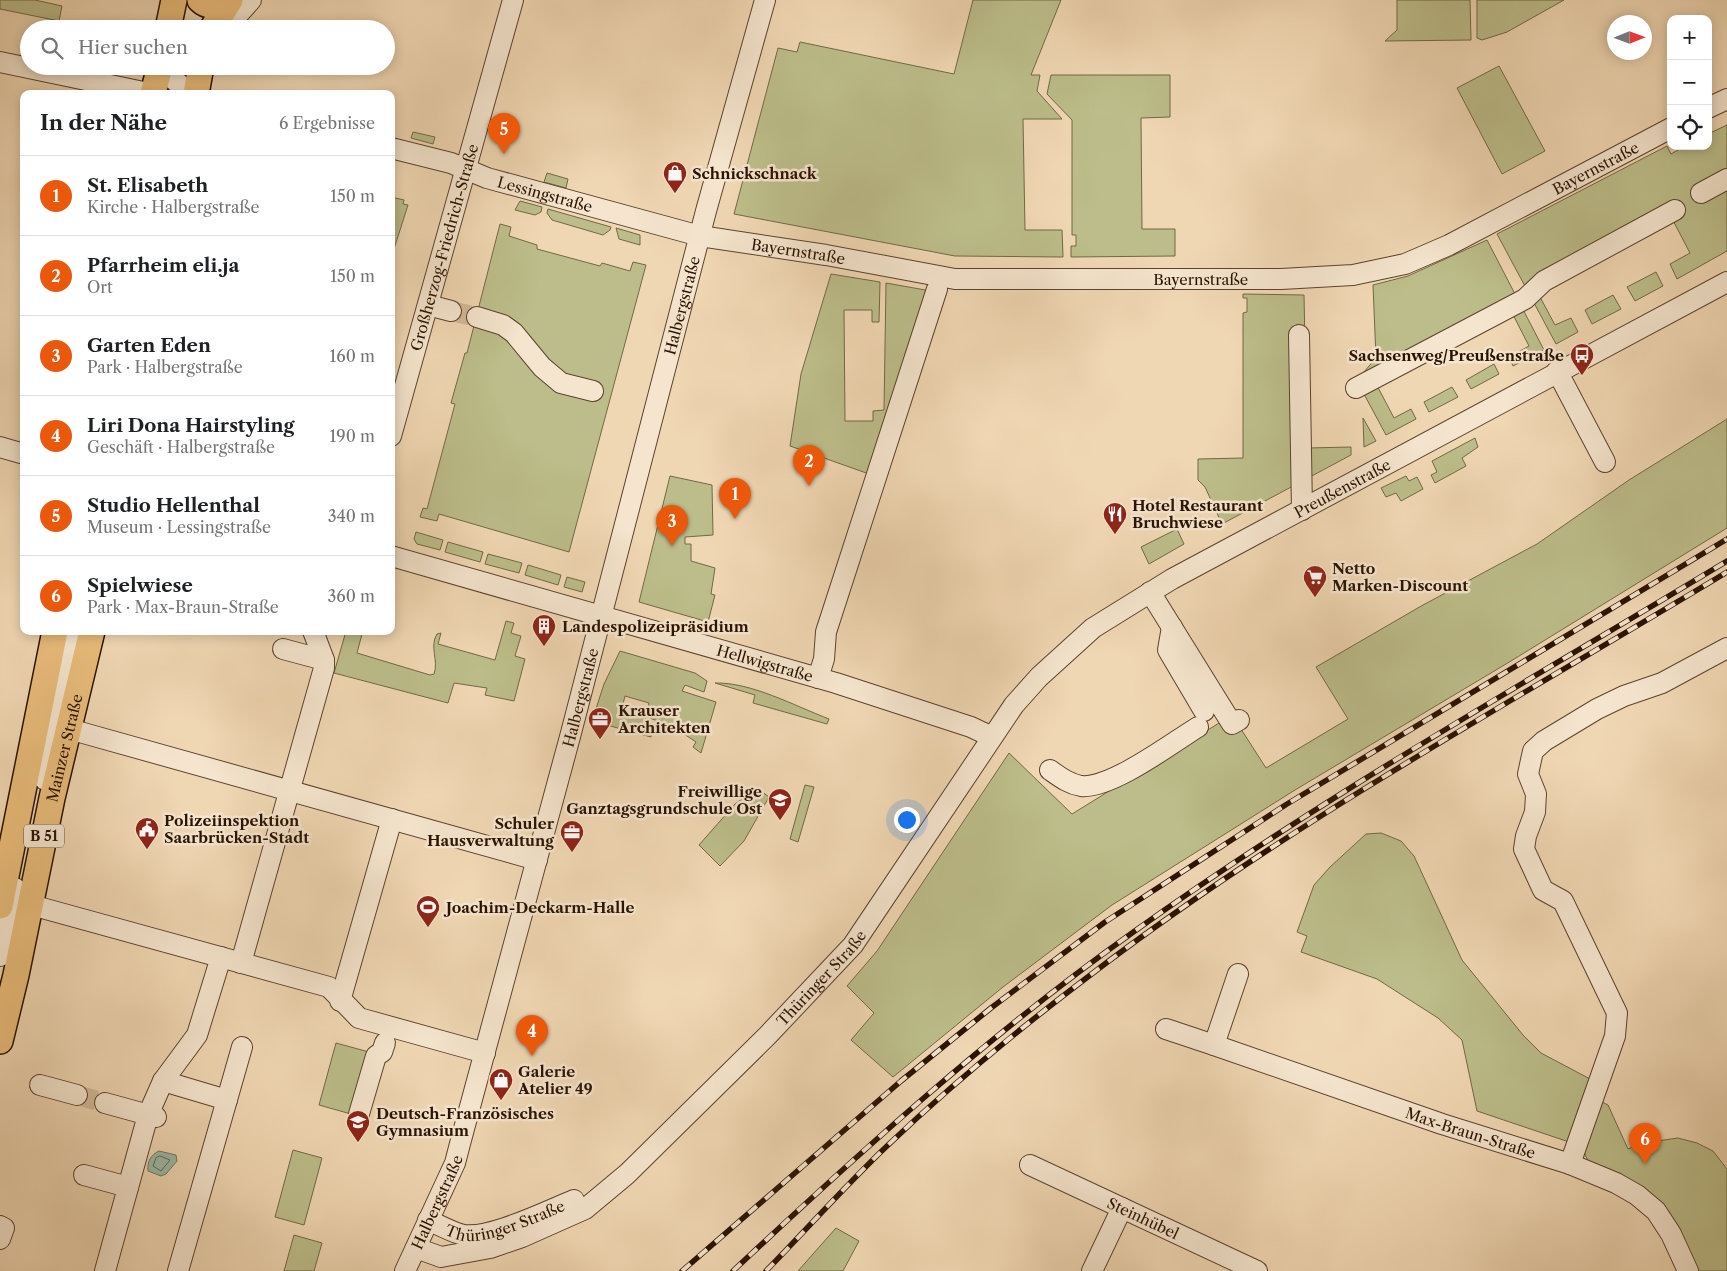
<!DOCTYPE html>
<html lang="de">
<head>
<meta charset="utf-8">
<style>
  :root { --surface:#fff; --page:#f6f6f6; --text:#202124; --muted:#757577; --line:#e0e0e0; --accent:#ea580c }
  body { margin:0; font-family:"Libre Caslon Text",serif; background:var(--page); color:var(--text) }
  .controls { position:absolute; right:15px; top:15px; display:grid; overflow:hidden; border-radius:10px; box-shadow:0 2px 12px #0003 }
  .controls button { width:45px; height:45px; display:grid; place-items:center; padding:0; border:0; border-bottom:1px solid var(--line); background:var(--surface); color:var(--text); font:25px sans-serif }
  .compass { position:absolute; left:1607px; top:15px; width:45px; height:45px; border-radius:50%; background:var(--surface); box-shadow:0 2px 12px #0003; rotate:89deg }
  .you { position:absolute; left:906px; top:819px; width:18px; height:18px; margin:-12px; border:4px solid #fff; border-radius:50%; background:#1a73e8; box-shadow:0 0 0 8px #1a73e833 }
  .badge { display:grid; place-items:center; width:32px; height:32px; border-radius:50%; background:var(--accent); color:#fff; font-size:16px; font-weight:700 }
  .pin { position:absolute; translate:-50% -41px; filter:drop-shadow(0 1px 2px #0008) }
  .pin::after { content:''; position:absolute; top:26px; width:18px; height:15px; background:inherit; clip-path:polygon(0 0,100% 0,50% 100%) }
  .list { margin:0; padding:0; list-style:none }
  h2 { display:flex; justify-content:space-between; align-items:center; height:65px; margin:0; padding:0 20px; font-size:21px }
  h2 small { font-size:16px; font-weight:400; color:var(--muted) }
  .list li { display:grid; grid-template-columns:32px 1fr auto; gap:15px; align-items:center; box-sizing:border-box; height:80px; padding:0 20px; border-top:1px solid var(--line) }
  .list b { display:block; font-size:19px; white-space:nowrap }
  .list p { margin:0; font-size:16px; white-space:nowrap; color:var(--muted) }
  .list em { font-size:16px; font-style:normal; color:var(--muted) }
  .icon { flex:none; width:28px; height:28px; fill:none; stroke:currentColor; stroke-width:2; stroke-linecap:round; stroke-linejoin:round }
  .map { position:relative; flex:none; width:1727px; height:1271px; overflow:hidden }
  .search { position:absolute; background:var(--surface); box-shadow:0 2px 12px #0003; left:20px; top:20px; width:375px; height:55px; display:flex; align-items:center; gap:12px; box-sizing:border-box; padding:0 18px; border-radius:28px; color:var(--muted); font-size:19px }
  .panel { position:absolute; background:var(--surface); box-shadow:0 2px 12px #0003; left:20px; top:90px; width:375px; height:545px; border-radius:10px }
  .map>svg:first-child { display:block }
</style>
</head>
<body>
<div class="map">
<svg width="1727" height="1271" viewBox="0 0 1727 1271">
  <rect width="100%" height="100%" fill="#f0d7b3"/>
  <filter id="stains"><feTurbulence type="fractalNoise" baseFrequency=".004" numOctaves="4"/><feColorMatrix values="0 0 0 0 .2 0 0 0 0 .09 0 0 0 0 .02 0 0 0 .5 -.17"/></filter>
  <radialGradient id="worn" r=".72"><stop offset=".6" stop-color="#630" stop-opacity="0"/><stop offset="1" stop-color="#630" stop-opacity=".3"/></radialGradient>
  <g fill="#bcbd8a" stroke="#736846" fill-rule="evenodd">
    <polygon points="0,0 35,0 62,6 59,21 0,9"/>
    <polygon points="973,0 1061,0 1031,75 1040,75 1037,91 1062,119 1023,119 1025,230 1062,230 1063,257 955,256 734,214 778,48 797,52 800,42 954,74"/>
    <polygon points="1397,0 1470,0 1471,40 1385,41 1397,30"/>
    <polygon points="1477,0 1564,0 1507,32 1482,40 1477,38"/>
    <polygon points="1499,66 1545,151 1502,174 1457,88"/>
    <polygon points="1051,75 1170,75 1170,117 1141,118 1142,229 1175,229 1175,256 1071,257 1071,246 1076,246 1076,235 1072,235 1072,120 1047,94"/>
    <polygon points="1727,125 1727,251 1677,279 1670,264 1690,253 1667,209 1532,282 1555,325 1571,318 1578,332 1556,344 1497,234 1667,146 1671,154 1685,146 1708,146 1708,134"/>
    <polygon points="413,132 435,137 433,144 411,138"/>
    <polygon points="547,173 568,179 566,188 544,182"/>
    <polygon points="391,197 404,200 403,204 408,205 392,255"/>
    <polygon points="520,201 542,207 541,212 535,215 515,210"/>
    <polygon points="548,209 611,227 610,230 603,235 552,220 547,213"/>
    <polygon points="500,224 511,227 509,236 537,245 537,249 600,266 602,263 630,271 633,262 646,265 569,552 439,514 437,521 420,517 423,508 427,509 455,404 451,403 465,353 467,353"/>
    <polygon points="616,228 640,235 640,245 619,239"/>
    <polygon points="1487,240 1544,350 1513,366 1509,357 1529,346 1507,303 1372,376 1394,418 1411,409 1416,419 1386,435 1365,396 1363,373 1376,358 1373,285 1408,276"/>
    <polygon points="1656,272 1663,286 1635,301 1627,287"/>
    <polygon points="831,274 880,282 879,322 872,322 872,310 844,310 845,421 873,421 873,411 884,410 886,283 931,291 872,475 790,446 801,374"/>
    <polygon points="1243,294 1304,295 1307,448 1351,447 1351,455 1222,524 1205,487 1198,480 1198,459 1243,458 1243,313 1247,312 1247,298 1243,298"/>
    <polygon points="1613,295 1621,309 1592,324 1585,310"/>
    <polygon points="1494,364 1499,374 1471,389 1466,380"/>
    <polygon points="1452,387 1458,397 1429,412 1424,402"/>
    <polygon points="1363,418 1376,441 1364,447"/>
    <polygon points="1727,419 1727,528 1511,661 1295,790 1112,905 1003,987 893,1077 851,1040 874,1013 847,986 877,951 1009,753 1072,814 1232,715 1266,768 1348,719 1316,667 1423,605 1537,544 1629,480"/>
    <polygon points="1475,438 1478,447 1462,458 1466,466 1435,483 1431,475 1437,472 1432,461"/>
    <polygon points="670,476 712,485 713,535 685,537 685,544 691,544 691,561 715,568 711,594 715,595 708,622 639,602"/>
    <polygon points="1406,476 1409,481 1417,477 1423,489 1401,501 1396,493 1386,497 1381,488"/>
    <polygon points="1177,529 1184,544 1149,564 1141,547"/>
    <polygon points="416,532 443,540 440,550 417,544 414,539"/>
    <polygon points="448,542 483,552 480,562 445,552"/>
    <polygon points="488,554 522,563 519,573 485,564"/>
    <polygon points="528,565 561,575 558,585 525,575"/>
    <polygon points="567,577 585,582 582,592 564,587"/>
    <path d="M506 621 514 623 511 633 521 636 515 656 525 659 514 701 485 695 487 688 454 683 448 703 334 673 346 631 362 634 357 653 430 675 434 674C439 660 429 647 437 634L441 633 438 644 495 660Z"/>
    <path d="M620 651 695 673 707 681 704 692 685 685 682 691 716 702 701 753 693 747 696 742 681 732 678 735C667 725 660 721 646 717L644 724 653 728 651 737 592 721 604 684ZM625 696 649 703 647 712 623 704Z"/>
    <path d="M715 683C751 682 795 706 829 719L827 724 753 703 755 695Z"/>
    <polygon points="805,785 814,787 798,842 790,839"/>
    <polygon points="757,788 769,797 744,841 720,866 699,845 735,804"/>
    <polygon points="1381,833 1401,841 1414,856 1462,960 1523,1035 1541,1053 1592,1080 1569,1142 1477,1111 1462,1040 1438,1018 1377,979 1301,952 1307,936 1297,932 1314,885 1330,867 1366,834"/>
    <polygon points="336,1043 369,1052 351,1114 319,1105"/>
    <polygon points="1600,1101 1608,1105 1628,1149 1644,1142 1647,1149 1652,1147 1650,1142 1678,1138 1697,1143 1713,1151 1727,1169 1727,1271 1697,1271 1677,1225 1589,1162 1585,1155 1584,1147"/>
    <polygon points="293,1150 322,1158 304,1225 275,1217"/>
    <polygon points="836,1228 859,1241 843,1271 798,1271"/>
    <polygon points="294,1235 322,1243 314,1271 284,1271"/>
  </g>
  <path fill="#9bbaa7" stroke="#6e7765" d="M159 1151 176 1155 177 1161 166 1174 161 1176 148 1171C147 1161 151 1155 159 1151Z"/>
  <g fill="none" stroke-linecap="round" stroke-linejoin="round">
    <polygon stroke="#626654" stroke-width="1" points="160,1156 170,1160 161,1171 153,1166 156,1158"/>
    <g stroke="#d2b998" stroke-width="20" stroke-dasharray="20 10" stroke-linecap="butt">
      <polyline points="451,311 477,317"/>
      <polyline points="77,1095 105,1103"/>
    </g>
    <g stroke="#5c432e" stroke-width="22">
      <g id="minor">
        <polyline points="225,29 251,0"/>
        <polyline points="0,62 153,94"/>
        <polyline points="166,66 173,79 191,94"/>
        <polyline points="1708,108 1727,99"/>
        <path id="s1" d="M391 148 451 163 487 178 700 236 826 255 955 279H1281L1353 275 1405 264 1449 245 1671 128"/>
        <polyline points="1701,193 1727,179"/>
        <polyline points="428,305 451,311"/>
        <polyline points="477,317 503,325 514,333 542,367 561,383 593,391"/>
        <polyline points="1299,335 1302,510"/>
        <polyline points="1557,371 1605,462"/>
        <polyline points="1356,388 1525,299 1544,281 1675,210"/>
        <path id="s2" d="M391 436 513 0"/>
        <polyline points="0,447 24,454"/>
        <path id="s3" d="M391 556 836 683 971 727 992 737"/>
        <polyline points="1150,592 1232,724 1239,720"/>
        <polyline points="1172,627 1168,650 1204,711"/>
        <polyline points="283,649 324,660"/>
        <polyline points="818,678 824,659 826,632 937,289"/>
        <polyline points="69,729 537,860"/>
        <path d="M1050 770C1060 777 1069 784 1081 786 1111 789 1172 743 1198 727"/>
        <polyline points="45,780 75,631"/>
        <polyline points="2,897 329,987 359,1018 485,1053"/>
        <polyline points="0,956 15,888"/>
        <polyline points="241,963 324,668 324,660 313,631"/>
        <path id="s4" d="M1238 974 1214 1045 1442 1124 1570 1164 1616 1183 1637 1195 1656 1211 1671 1234 1688 1271"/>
        <polyline points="340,1001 392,819"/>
        <polyline points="1166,1029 1214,1045"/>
        <polyline points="163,1081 227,1100"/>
        <polyline points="40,1085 77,1095"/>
        <polyline points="105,1103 156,1117"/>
        <polyline points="359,1114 376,1056 382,1052 385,1043"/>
        <polyline points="1570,1164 1615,1036 1617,1013 1563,901 1543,890 1524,849 1526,836 1535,812 1536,794 1528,774 1533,751 1544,741 1597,709 1624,696 1662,683 1727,648"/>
        <path id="s5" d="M1030 1165 1257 1271"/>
        <polyline points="84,1175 128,1187"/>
        <path id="s6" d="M428 1220C439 1225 450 1231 460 1234 485 1242 549 1210 574 1200"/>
        <polyline points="0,1226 4,1228 0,1239"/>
        <path id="s7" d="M416 1248 441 1257 490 1248 522 1237 585 1209 627 1174 768 1035 853 945 1014 705 1039 677 1093 628 1172 579 1727 282"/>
        <polyline points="105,1271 148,1115 163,1081 197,1035 221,957"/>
        <polyline points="178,1271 242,1047"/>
        <path id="s8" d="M405 1271 455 1163 461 1140 571 733 706 211 765 0"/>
        <polyline points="1092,1271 1122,1208"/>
      </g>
    </g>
    <g stroke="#2a1202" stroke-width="28">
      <g id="major">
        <path d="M200 0C208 8 218 6 227 0"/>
        <polyline points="168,29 174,0"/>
        <polyline points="212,29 230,0"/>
        <polyline points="153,94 160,66"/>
        <polyline points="196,94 201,66"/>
        <polyline points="0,906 55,631"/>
        <path id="s9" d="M0 1041 16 975 52 798 92 631"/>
      </g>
    </g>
    <use href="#minor" stroke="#f5e5ce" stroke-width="20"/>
    <use href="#major" stroke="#e8bc7a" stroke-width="25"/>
    <g stroke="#2a1202" stroke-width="5.5">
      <g id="rail">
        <polyline points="682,1271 901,1081 991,1008 1105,922 1287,804 1727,539"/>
        <path d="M733 1271C860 1152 990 1034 1132 933 1322 797 1527 682 1727 561"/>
        <path d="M766 1271C807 1229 845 1186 887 1146 951 1085 1019 1029 1089 976 1289 823 1512 702 1727 572"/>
      </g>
    </g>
    <use href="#rail" stroke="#f5e5ce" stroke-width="4" stroke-dasharray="11" stroke-linecap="butt"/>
  </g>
  <defs>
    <g id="shop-pin" transform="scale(1.25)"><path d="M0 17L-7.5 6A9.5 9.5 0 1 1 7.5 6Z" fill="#8f2418" stroke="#f5e5ce"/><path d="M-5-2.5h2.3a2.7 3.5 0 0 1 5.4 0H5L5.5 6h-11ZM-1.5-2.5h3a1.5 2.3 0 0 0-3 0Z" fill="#fff"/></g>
    <g id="bus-pin" transform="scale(1.25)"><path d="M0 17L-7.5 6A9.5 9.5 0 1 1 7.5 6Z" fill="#8f2418" stroke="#f5e5ce"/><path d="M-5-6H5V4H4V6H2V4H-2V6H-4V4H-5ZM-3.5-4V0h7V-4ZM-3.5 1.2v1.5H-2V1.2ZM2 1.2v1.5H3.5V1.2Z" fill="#fff"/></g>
    <g id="restaurant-pin" transform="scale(1.25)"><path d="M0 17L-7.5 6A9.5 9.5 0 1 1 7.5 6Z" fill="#8f2418" stroke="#f5e5ce"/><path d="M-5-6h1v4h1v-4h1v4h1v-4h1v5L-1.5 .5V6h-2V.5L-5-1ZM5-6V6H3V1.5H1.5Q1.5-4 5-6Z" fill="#fff"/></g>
    <g id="supermarket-pin" transform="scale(1.25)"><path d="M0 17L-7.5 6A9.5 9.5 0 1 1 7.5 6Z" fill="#8f2418" stroke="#f5e5ce"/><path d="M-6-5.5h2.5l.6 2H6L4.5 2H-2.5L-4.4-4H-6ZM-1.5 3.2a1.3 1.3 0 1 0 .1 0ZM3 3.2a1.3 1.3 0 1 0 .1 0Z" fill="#fff"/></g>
    <g id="building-pin" transform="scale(1.25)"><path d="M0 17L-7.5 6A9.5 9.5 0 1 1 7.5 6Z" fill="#8f2418" stroke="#f5e5ce"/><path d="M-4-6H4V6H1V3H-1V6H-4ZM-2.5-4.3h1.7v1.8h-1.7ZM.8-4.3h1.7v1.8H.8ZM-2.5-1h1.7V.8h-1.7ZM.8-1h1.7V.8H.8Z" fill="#fff"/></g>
    <g id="office-pin" transform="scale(1.25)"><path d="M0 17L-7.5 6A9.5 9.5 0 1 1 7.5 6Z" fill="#8f2418" stroke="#f5e5ce"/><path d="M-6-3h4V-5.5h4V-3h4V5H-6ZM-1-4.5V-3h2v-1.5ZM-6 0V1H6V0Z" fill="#fff"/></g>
    <g id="school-pin" transform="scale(1.25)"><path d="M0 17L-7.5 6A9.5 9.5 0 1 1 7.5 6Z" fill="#8f2418" stroke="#f5e5ce"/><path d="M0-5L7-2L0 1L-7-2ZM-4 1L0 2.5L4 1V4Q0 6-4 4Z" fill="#fff"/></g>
    <g id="civic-pin" transform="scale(1.25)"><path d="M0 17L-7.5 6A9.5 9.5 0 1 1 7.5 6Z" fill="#8f2418" stroke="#f5e5ce"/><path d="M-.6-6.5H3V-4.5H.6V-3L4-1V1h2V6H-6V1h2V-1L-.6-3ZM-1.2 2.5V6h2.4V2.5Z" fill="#fff"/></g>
    <g id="stadium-pin" transform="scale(1.25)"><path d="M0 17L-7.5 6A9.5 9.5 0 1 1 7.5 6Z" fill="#8f2418" stroke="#f5e5ce"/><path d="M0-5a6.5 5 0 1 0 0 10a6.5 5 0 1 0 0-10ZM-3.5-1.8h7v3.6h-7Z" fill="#fff"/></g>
  </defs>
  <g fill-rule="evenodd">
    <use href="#shop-pin" x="675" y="173"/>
    <use href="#bus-pin" x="1582" y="355"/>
    <use href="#restaurant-pin" x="1115" y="514"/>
    <use href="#supermarket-pin" x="1315" y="577"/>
    <use href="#building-pin" x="544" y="626"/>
    <use href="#office-pin" x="600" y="719"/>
    <use href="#school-pin" x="780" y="800"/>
    <use href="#civic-pin" x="147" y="829"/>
    <use href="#office-pin" x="572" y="832"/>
    <use href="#stadium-pin" x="428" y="907"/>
    <use href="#shop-pin" x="501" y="1080"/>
    <use href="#school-pin" x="358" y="1122"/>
  </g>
  <g text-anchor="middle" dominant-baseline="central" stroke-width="5" stroke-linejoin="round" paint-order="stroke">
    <rect fill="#f5e5ce" stroke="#67513f" stroke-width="1" x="24" y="824.5" width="40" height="23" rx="4"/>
    <g font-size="14" font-weight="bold" fill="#2a1202">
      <text x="44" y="836">B 51</text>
    </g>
    <g font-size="15" fill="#2a1202" stroke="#f5e5ce">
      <text stroke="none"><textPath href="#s1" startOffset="1245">Bayernstraße</textPath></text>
      <text stroke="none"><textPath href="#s1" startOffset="161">Lessingstraße</textPath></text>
      <text stroke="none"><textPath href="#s2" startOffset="196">Großherzog-Friedrich-Straße</textPath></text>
      <text stroke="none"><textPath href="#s1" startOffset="421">Bayernstraße</textPath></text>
      <text stroke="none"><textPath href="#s1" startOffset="826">Bayernstraße</textPath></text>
      <text stroke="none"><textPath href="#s8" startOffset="1006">Halbergstraße</textPath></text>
      <text stroke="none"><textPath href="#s7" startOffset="1241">Preußenstraße</textPath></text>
      <text stroke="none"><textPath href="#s3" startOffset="389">Hellwigstraße</textPath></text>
      <text stroke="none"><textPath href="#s8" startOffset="601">Halbergstraße</textPath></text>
      <text stroke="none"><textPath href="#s9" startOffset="300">Mainzer Straße</textPath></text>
      <text stroke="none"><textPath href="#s7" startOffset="510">Thüringer Straße</textPath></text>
      <text stroke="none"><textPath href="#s4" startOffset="346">Max-Braun-Straße</textPath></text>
      <text stroke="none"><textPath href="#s8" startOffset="76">Halbergstraße</textPath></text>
      <text stroke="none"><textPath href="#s6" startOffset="82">Thüringer Straße</textPath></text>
      <text stroke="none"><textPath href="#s5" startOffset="125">Steinhübel</textPath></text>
    </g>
    <g font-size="15" font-weight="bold" fill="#2a1202" stroke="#f5e5ce" text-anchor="start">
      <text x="692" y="173">Schnickschnack</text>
      <text x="1564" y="355" text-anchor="end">Sachsenweg/Preußenstraße</text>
      <text x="1132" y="505">Hotel Restaurant<tspan x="1132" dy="17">Bruchwiese</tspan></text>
      <text x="1332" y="568">Netto<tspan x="1332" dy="17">Marken-Discount</tspan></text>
      <text x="562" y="626">Landespolizeipräsidium</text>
      <text x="618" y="710">Krauser<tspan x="618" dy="17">Architekten</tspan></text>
      <text x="762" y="791" text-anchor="end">Freiwillige<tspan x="762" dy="17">Ganztagsgrundschule Ost</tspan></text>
      <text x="164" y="820">Polizeiinspektion<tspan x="164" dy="17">Saarbrücken-Stadt</tspan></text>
      <text x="554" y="823" text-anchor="end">Schuler<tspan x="554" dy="17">Hausverwaltung</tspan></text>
      <text x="446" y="907">Joachim-Deckarm-Halle</text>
      <text x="518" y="1071">Galerie<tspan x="518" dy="17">Atelier 49</tspan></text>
      <text x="376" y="1113">Deutsch-Französisches<tspan x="376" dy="17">Gymnasium</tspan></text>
    </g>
  </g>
  <rect width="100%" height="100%" filter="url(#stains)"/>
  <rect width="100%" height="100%" fill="url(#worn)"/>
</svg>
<div class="controls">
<button>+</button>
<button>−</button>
<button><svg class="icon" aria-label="locate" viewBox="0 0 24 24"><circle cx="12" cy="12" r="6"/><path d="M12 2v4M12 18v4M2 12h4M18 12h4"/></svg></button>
</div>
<svg class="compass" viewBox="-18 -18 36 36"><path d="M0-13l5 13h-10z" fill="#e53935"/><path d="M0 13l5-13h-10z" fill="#757577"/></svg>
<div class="you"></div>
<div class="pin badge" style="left:735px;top:519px">1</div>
<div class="pin badge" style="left:809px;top:486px">2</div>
<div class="pin badge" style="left:672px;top:546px">3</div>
<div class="pin badge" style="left:532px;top:1056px">4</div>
<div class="pin badge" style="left:504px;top:154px">5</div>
<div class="pin badge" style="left:1645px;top:1164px">6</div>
<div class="search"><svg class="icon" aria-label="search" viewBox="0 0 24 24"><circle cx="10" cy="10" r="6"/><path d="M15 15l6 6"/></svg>Hier suchen</div>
<section class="panel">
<h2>In der Nähe<small>6 Ergebnisse</small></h2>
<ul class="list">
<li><span class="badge">1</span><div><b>St. Elisabeth</b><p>Kirche · Halbergstraße</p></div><em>150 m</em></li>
<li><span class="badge">2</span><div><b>Pfarrheim eli.ja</b><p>Ort</p></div><em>150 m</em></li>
<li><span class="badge">3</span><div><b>Garten Eden</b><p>Park · Halbergstraße</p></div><em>160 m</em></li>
<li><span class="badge">4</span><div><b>Liri Dona Hairstyling</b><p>Geschäft · Halbergstraße</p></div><em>190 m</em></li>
<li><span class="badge">5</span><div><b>Studio Hellenthal</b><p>Museum · Lessingstraße</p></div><em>340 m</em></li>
<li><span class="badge">6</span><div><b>Spielwiese</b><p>Park · Max-Braun-Straße</p></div><em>360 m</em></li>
</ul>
</section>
</div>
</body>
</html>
